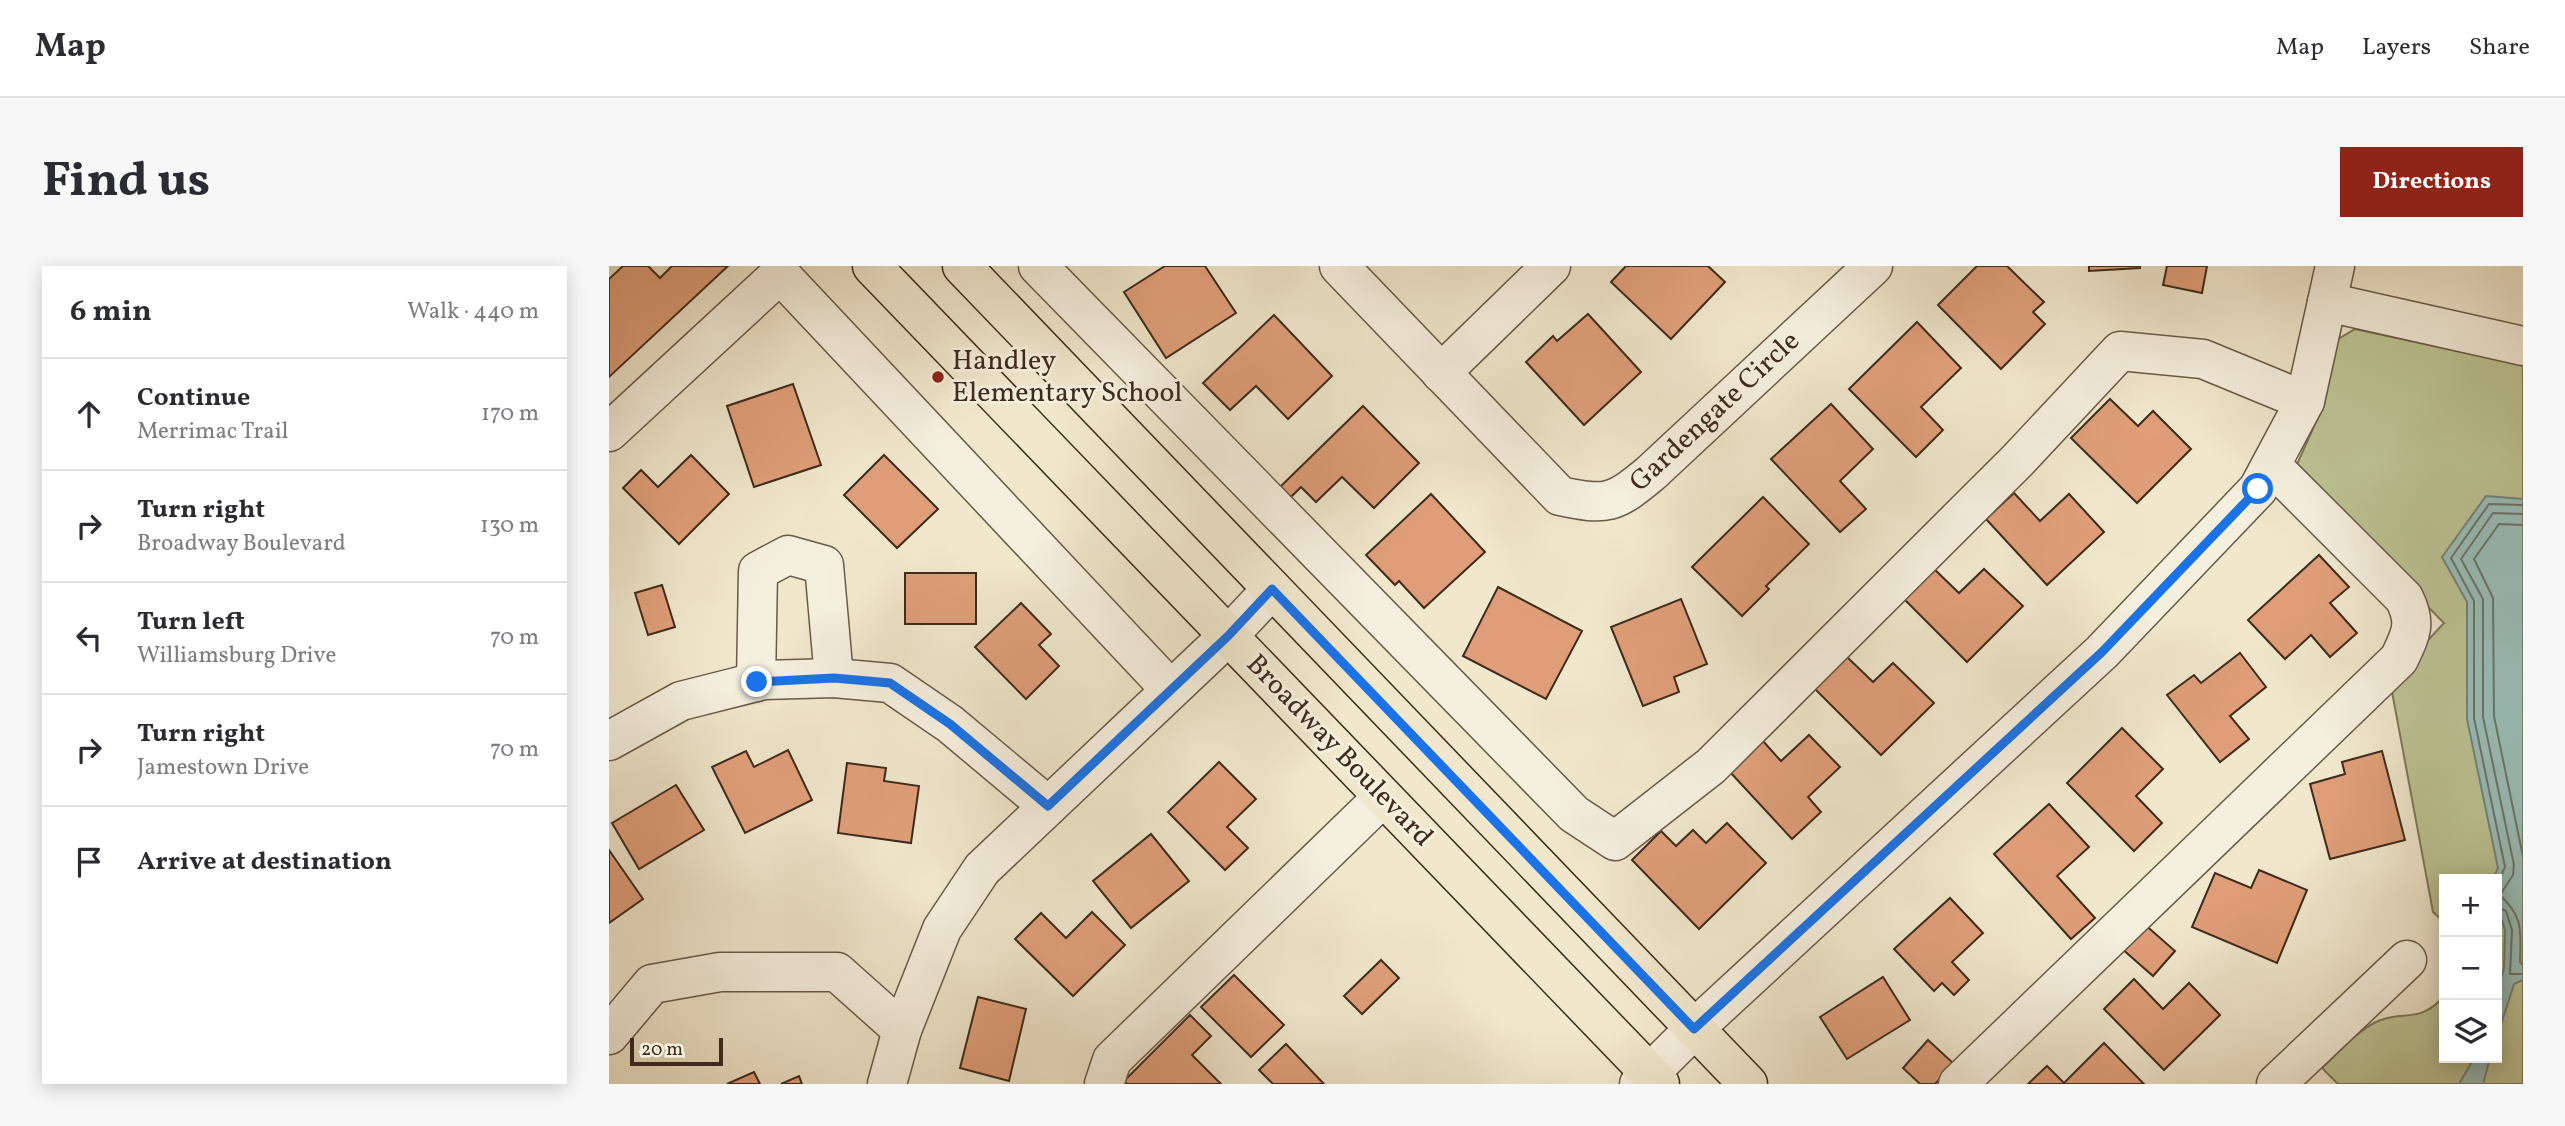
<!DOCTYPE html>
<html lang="en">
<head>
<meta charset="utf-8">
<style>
  :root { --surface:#fff; --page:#f7f7f7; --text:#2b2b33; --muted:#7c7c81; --line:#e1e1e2; --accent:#8f2418 }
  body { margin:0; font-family:Vollkorn,serif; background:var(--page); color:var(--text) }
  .controls { position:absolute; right:21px; bottom:21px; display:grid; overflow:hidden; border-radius:0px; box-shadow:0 4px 18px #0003 }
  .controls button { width:63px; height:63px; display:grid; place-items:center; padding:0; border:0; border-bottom:2px solid var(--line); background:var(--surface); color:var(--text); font:35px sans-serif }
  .scale { position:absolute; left:21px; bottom:18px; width:93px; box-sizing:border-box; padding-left:7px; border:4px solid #3e2b1c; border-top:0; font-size:19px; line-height:24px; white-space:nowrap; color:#3e2b1c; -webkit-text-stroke:5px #f5efde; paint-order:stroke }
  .stop { position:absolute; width:21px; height:21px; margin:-16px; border:5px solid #1a73e8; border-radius:50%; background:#fff }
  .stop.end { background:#1a73e8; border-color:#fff; box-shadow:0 2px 7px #0008 }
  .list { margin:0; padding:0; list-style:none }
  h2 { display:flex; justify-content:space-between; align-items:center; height:91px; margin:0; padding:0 28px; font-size:30px }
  h2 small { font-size:23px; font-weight:400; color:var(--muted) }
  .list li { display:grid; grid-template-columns:46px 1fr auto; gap:21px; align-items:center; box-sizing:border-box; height:112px; padding:0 28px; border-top:2px solid var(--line) }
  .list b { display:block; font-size:26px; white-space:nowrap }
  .list p { margin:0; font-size:23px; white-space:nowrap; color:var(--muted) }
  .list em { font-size:23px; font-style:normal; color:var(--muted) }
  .icon { flex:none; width:38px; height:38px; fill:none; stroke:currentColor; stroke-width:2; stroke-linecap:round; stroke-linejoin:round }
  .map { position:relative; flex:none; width:1914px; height:818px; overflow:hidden; border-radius:0px }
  header { display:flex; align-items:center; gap:42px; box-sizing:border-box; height:98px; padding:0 35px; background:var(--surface); border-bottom:2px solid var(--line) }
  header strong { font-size:33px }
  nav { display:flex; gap:38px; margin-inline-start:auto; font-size:24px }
  .intro { display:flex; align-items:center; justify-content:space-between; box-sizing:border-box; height:168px; padding:0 42px }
  h1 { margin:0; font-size:49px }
  .button { padding:18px 32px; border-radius:0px; background:var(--accent); color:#fff; font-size:24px; font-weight:700 }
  main { display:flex; gap:42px; padding:0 42px }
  aside { flex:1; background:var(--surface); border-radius:0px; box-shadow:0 4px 18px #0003 }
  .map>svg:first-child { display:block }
</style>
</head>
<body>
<header>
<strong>Map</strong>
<nav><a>Map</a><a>Layers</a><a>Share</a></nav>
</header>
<div class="intro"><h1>Find us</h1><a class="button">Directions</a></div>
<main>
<aside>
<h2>6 min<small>Walk · 440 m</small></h2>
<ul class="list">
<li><svg class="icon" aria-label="ahead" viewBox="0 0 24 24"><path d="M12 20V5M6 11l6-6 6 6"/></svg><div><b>Continue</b><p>Merrimac Trail</p></div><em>170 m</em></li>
<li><svg class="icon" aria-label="right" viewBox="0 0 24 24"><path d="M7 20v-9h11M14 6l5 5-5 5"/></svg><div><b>Turn right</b><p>Broadway Boulevard</p></div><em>130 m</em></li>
<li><svg class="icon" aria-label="left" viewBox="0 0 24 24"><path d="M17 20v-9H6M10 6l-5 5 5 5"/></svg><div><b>Turn left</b><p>Williamsburg Drive</p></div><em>70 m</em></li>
<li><svg class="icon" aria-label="right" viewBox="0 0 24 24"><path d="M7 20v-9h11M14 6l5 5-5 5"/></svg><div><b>Turn right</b><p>Jamestown Drive</p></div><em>70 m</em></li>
<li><svg class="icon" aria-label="arrive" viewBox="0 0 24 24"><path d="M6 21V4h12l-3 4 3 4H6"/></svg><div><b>Arrive at destination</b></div></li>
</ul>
</aside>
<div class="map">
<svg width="1914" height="818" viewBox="0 0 1914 818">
  <rect width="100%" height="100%" fill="#f0e7cd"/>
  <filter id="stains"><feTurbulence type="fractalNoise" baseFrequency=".00286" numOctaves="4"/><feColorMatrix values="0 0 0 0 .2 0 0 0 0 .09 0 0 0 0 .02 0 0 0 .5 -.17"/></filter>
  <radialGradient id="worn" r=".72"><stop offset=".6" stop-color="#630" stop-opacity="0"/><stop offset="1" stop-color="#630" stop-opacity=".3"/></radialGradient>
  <path fill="#bdc495" stroke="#7e7858" stroke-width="2" d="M1746 63 1914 99V818H1729L1713 802C1729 787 1747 766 1767 756 1792 743 1811 759 1835 730V792H1888V613H1835V656L1824 646 1781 415 1835 357 1685 205 1711 147 1726 75Z"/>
  <g fill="#9abfba" stroke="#75847b" stroke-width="2">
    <polygon points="1877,230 1914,233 1914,714 1905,718 1888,771 1888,728 1895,702 1896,664 1888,639 1888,613 1884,613 1889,602 1858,453 1858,336 1833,291"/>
    <polygon points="1865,792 1881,792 1874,818 1850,818"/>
  </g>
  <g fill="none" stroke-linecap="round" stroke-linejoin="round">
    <g stroke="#6c756b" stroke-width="2">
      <path d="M1914 248 1884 247 1852 293 1874 333V451L1905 599 1904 609 1891 629C1914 651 1912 663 1911 696L1914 699"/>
      <polyline points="1914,259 1890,258 1865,293 1884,332 1885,450 1914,591"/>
      <polyline points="1888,619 1896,601 1865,452 1865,335 1842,292 1880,238 1914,239"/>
      <polyline points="1888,641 1897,645 1903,664 1901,708 1914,708"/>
    </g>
  </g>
  <g fill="#df9e79" stroke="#3e2b1c" stroke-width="2">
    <polygon points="14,0 39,0 51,12 63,0 119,0 0,111 0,13"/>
    <polygon points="556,0 596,0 627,47 557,92 515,26"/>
    <polygon points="1017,0 1099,0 1116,16 1062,73 1002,16"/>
    <polygon points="1368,0 1398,0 1435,36 1424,46 1436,58 1392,103 1329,39"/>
    <polygon points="1480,0 1531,0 1531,2 1480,5"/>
    <polygon points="1558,0 1598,0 1593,27 1554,19"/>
    <polygon points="979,48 1032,106 975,159 917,96 944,70 948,75"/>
    <polygon points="665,49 723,110 679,153 647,120 621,144 594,117"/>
    <polygon points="1308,56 1352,102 1312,141 1334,164 1307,191 1240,123"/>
    <polygon points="184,118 212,199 145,221 118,140"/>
    <polygon points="1501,133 1529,160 1544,145 1582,183 1528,237 1462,172"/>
    <polygon points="1222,138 1264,183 1231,215 1257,243 1231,266 1162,193"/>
    <polygon points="754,140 810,197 765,242 733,211 707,236 692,221 682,231 671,221"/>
    <polygon points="82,189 120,228 70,278 14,222 32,204 49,221"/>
    <polygon points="275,189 329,243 288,282 235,229"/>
    <polygon points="1405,227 1431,255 1460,228 1495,266 1438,319 1377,253"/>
    <polygon points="822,228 876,286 815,342 790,315 786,319 757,289"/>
    <polygon points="1154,231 1200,278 1157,320 1160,323 1133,350 1083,301"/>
    <polygon points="1710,289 1740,321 1721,337 1748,367 1721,391 1702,369 1676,393 1639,354"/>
    <polygon points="1322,300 1350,327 1375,303 1414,340 1358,396 1292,330"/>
    <rect x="296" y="307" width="71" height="51"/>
    <polygon points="53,319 66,361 39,369 26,327"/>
    <polygon points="889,321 973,365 937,433 854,390"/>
    <polygon points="1072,333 1098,398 1065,411 1070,426 1034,440 1002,361"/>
    <polygon points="412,337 442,368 430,379 450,400 417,433 366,381"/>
    <polygon points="1631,387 1657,421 1621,450 1640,473 1611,496 1558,429 1585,409 1592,417"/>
    <polygon points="1237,390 1264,416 1284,397 1325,437 1272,489 1205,422"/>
    <polygon points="1513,462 1554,503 1527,530 1553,557 1525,585 1458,517"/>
    <polygon points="1200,469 1231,501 1199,531 1212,546 1183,573 1121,506 1154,475 1172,495"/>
    <polygon points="179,484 203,534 136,567 103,501 137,485 145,501"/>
    <polygon points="1773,485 1796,574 1721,593 1701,518 1736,508 1733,496"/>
    <polygon points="610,496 647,533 618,561 639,582 616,604 559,546"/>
    <polygon points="238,497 277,502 275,515 310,520 302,577 229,567"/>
    <polygon points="67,519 95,564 30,603 3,557"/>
    <polygon points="1440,538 1480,581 1448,610 1486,652 1462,673 1385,588"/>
    <polygon points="1118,557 1157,597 1090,663 1023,594 1052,565 1067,580 1084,564 1097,577"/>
    <polygon points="542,568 580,615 522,662 484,615"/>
    <polygon points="0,584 34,633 0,657"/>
    <polygon points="1650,604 1698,624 1668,697 1583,661 1606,607 1642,622"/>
    <polygon points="1341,632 1374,667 1343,696 1360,714 1345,729 1333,717 1325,725 1285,683"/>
    <polygon points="483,646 516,679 464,730 406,673 432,647 457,672"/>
    <polygon points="1534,657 1566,685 1544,710 1512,682"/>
    <polygon points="772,694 790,712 753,748 735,730"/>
    <polygon points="625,709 675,759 642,791 592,741"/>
    <polygon points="1274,711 1301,754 1238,793 1211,751"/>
    <polygon points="1525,713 1554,743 1580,717 1611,749 1555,804 1495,743"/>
    <polygon points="369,731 417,743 400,815 351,802"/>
    <polygon points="581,749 602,770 583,789 612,818 518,818 515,815"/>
    <polygon points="1319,774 1345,798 1326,818 1311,818 1294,802"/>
    <polygon points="1495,777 1535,818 1419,818 1438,800 1455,817"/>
    <polygon points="677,778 715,818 664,818 650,804"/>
    <polygon points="145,806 151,818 118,818"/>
    <polygon points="190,810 193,818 172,818"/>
  </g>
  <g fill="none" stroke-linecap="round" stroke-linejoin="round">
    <g stroke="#6a5a48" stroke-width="41">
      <g id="minor">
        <polyline points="429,0 965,548 1006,575 1102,500 1409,194 1511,85 1594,93 1696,135"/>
        <path d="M730 0 951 230C998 240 1005 238 1042 207L1264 0"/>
        <polyline points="1718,36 1914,80"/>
        <polyline points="832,107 942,0"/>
        <polyline points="0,166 171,8 561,423"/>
        <polyline points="147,416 149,305 179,289 215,299 225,412"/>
        <polyline points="0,475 72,435 155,414 225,412 281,417 341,458 439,540"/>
        <polyline points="0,769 43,718 111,706 228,706 293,764"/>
        <polyline points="278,818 293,764 333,663 373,603 619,370 663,323"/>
        <polyline points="495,818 503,794 773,532"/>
        <polyline points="1030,818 1085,763 1493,386 1649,223 1696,135 1726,0"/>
        <path d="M1349 818 1790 393C1802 368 1808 357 1795 332L1663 200"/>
        <polyline points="1667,818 1798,694"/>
      </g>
    </g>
    <g stroke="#3e2b1c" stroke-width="41">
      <g id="major">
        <polyline points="263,0 1051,818"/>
        <polyline points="353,0 1139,818"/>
      </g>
    </g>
    <use href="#minor" stroke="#f5efde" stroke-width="38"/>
    <use href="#major" stroke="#f0e7cd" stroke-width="38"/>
  </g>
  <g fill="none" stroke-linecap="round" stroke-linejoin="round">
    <polyline stroke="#1a73e8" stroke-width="9" points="148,416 225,412 281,417 341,458 439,540 619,370 663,323 1085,763 1493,386 1649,223"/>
  </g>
  <circle fill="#8f2418" stroke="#f5efde" stroke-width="2.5" cx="329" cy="111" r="7"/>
  <g text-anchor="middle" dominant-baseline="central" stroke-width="6" stroke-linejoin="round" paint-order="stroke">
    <g font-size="28" fill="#3e2b1c" stroke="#f5efde" text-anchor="start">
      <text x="343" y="95">Handley<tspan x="343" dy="32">Elementary School</tspan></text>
    </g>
    <g font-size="28" fill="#3e2b1c" stroke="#f5efde">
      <text transform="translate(1106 146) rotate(-43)">Gardengate Circle</text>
      <text transform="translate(730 485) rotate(46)">Broadway Boulevard</text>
    </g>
  </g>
  <rect width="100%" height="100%" filter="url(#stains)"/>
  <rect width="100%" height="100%" fill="url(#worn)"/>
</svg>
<div class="controls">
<button>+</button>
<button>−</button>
<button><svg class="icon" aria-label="layers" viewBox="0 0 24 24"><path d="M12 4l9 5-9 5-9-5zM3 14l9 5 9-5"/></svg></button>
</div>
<div class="scale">20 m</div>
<div class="stop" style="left:1649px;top:223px"></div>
<div class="stop end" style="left:148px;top:416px"></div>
</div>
</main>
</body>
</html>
